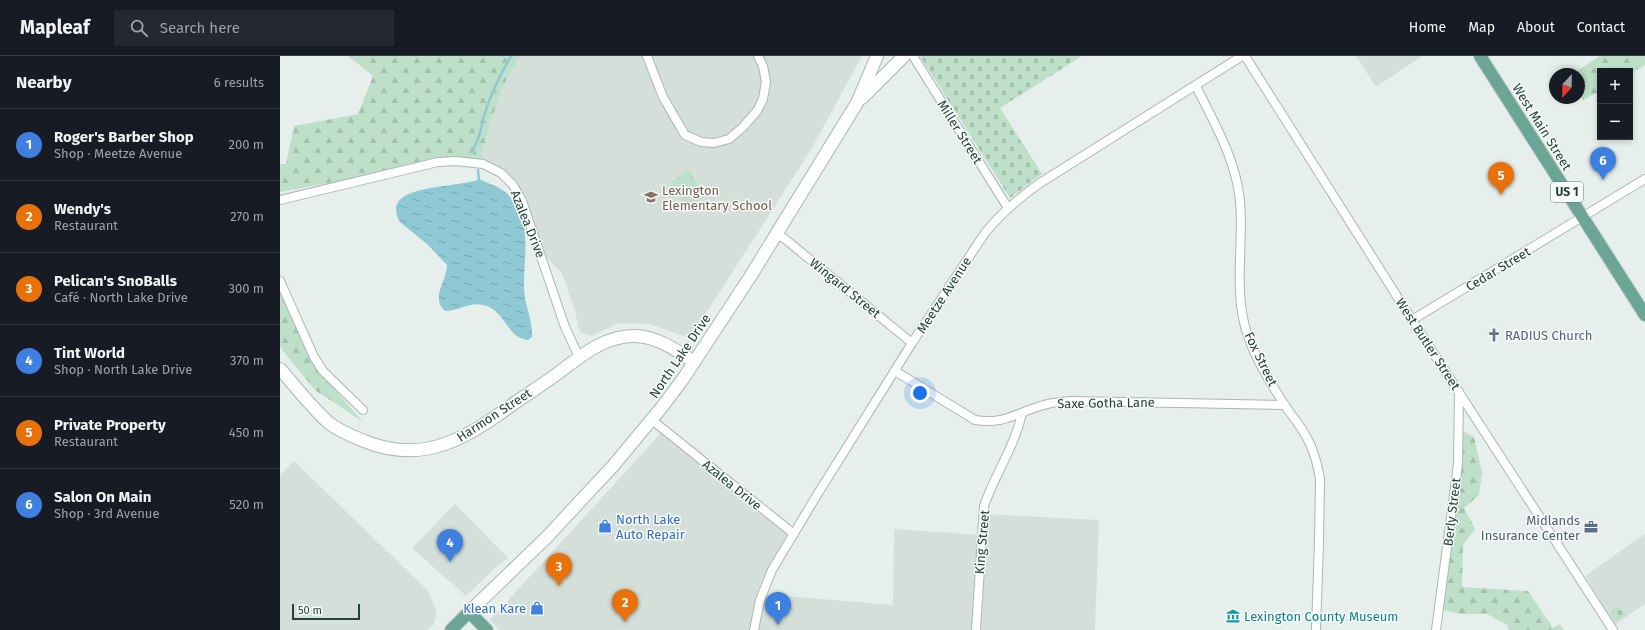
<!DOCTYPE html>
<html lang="en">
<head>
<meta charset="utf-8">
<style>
  :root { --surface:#171b24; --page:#242831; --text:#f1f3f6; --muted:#9ea1a6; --line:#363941; --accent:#f4845f }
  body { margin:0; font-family:"Fira Sans",sans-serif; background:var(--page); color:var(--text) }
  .controls { position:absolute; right:12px; top:12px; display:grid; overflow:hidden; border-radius:0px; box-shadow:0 2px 6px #0003 }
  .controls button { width:36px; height:36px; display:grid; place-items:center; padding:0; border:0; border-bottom:1px solid var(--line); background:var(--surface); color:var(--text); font:20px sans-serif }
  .compass { position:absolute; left:1269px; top:12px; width:36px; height:36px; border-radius:50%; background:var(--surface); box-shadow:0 2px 6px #0003; rotate:202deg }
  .scale { position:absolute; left:12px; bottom:10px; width:68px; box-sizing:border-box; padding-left:4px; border:2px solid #24423a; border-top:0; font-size:11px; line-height:14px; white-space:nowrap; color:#24423a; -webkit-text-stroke:3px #f7fbf9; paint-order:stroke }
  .you { position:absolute; left:640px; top:337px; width:14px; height:14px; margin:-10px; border:3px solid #fff; border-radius:50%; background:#1a73e8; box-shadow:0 0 0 6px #1a73e833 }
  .badge { display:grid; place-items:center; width:26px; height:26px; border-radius:50%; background:var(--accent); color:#fff; font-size:13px; font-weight:700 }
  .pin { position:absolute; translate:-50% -33px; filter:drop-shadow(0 1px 2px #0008) }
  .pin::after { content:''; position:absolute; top:21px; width:14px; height:12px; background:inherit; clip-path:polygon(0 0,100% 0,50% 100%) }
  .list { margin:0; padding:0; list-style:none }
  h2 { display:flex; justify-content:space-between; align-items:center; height:52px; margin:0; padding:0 16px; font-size:17px }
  h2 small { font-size:13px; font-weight:400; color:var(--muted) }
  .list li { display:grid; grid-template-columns:26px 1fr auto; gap:12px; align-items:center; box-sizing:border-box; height:72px; padding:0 16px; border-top:1px solid var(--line) }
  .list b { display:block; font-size:15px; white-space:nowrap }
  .list p { margin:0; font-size:13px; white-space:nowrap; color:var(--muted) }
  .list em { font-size:13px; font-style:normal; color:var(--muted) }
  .icon { flex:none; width:22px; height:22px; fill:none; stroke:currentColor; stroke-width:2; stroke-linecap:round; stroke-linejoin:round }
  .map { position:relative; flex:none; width:1365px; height:574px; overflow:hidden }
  header { display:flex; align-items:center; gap:24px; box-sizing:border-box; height:56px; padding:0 20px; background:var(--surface); border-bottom:1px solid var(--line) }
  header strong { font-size:19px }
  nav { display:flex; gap:22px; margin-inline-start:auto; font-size:14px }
  .search { width:280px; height:36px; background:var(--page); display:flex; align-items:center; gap:10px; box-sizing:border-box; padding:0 14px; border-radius:0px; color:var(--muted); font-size:15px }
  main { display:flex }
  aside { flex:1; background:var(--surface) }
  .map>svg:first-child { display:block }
</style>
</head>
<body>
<header>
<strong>Mapleaf</strong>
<div class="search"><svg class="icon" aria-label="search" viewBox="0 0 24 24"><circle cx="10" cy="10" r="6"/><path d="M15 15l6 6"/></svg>Search here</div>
<nav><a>Home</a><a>Map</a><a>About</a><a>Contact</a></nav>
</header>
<main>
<aside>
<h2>Nearby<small>6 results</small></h2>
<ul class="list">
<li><span class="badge" style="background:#3f7fe0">1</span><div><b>Roger's Barber Shop</b><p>Shop · Meetze Avenue</p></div><em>200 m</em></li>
<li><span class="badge" style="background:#e8710a">2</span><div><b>Wendy's</b><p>Restaurant</p></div><em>270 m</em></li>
<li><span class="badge" style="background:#e8710a">3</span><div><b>Pelican's SnoBalls</b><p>Café · North Lake Drive</p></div><em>300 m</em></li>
<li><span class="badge" style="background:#3f7fe0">4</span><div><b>Tint World</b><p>Shop · North Lake Drive</p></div><em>370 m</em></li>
<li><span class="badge" style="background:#e8710a">5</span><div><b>Private Property</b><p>Restaurant</p></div><em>450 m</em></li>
<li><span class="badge" style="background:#3f7fe0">6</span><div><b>Salon On Main</b><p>Shop · 3rd Avenue</p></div><em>520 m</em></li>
</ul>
</aside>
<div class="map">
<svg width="1365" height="574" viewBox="0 0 1365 574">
  <defs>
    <pattern id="forest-firs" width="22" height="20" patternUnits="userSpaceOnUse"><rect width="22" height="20" fill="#bfe0c8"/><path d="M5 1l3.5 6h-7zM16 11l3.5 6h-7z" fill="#a4c1ad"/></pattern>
    <pattern id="cemetery-stones" width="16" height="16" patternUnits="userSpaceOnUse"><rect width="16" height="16" fill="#bfe0c8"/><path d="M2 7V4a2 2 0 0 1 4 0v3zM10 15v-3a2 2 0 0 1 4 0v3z" fill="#a4c1ad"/></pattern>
    <pattern id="park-crowns" width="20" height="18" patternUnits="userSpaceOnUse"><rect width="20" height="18" fill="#bfe0c8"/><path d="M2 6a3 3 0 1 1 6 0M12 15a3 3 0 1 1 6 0" fill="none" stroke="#a4c1ad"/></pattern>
    <pattern id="water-ripples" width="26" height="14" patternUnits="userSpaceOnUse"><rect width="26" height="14" fill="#8ec9d4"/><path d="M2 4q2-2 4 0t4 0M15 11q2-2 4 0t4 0" fill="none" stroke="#74a5ad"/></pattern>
  </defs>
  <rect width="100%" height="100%" fill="#e6efeb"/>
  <g fill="#d4dfda">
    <polygon points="241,0 582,0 532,92 482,170 414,276 403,280 370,268 339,267 312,280 300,276 294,252 282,217 260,196 233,129 203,108 202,97 211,65 224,28"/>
    <polygon points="1076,0 1142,0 1096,31"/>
    <polygon points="382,376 507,478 481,526 477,537 470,574 219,574 210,564"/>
    <polygon points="14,405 148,535 157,557 154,568 147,574 0,574 0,420"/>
    <polygon points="175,448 228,502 219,508 186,540 132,492"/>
    <polygon points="703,458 819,464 815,574 476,574 482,538 613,549 614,473 701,479"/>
    <polygon points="1365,478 1365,548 1335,569 1305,520"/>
  </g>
  <g fill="url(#forest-firs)">
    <polygon points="68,0 241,0 224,28 211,65 202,97 203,108 159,106 0,136 0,108 6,108 14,70 78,58 93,20"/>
    <polygon points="1320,0 1365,0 1365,9 1350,18 1350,15 1320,15 1320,35 1303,44 1299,36 1299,18 1292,18"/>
    <polygon points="0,232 39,315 83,366 35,334 0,291"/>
    <polygon points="1180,374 1194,381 1202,417 1199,439 1184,452 1195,473 1183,489 1182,531 1248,535 1273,572 1280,568 1284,574 1229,574 1227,569 1207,558 1180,558 1158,553"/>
  </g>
  <g fill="url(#cemetery-stones)">
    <polygon points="640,0 802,0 720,52 762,118 730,142"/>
    <polygon points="1337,550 1346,558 1335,566 1330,555"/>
  </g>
  <polygon fill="url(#park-crowns)" points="409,114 425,140 406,152 390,126"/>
  <path fill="url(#water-ripples)" d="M199 123C207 127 217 130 224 135 255 161 243 199 244 233 245 250 253 265 252 281L248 284C228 283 225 256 207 250 191 244 179 255 165 255 150 241 167 225 167 209L147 188 120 166C97 126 181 133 199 123Z"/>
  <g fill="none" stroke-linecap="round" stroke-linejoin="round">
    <g stroke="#8ec9d4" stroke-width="2.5">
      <path d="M195 98 193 93C201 82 200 73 204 60 210 39 220 19 231 0"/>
      <polyline points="198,114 199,123"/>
    </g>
    <g stroke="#a8b8b2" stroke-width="10">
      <g id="street">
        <polyline points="367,0 383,41 405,79 421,86 434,87 449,83 463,71 477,55 483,43 486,26 483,10 478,0"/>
        <polyline points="633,0 728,152"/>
        <polyline points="965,0 1132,264 1333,574"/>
        <path d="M916 30C934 67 956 103 960 145 964 189 953 235 967 277 975 303 991 327 1005 350 1014 362 1024 374 1030 388 1035 399 1038 411 1040 423L1039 486 1036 574"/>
        <polyline points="0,144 158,106 176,105 203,108 221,117 233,129 242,145 285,271 299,301"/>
        <polyline points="497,178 505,183 632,287"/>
        <polyline points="0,225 34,301 43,315 83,354"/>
        <polyline points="1132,264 1365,123"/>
        <path d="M615 315 695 364C725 369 737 356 764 349 772 346 782 346 791 345L1005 349"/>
        <polyline points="372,364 514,478"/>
        <path d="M474 574 480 544 492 514 537 439 632 287 705 177C721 157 739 142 760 127L962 0"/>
        <path d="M696 574 704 450C715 418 735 390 742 357"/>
        <polyline points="1156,574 1178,408 1179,337"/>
      </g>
    </g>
    <g stroke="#a4bbb3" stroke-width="14">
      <g id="secondary">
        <polyline points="582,42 624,0"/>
        <path d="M0 313C16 331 31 351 49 367 59 375 72 380 84 385 145 410 188 381 236 346 249 337 262 329 274 320 299 302 323 279 356 280 378 281 396 294 414 306"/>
        <polyline points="189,556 268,480 304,441 333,410 382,351 403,323 470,221 577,47 597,0"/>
      </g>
    </g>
    <g stroke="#c2cac8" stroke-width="14">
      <g id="primary">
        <polyline points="1200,0 1365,259"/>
        <polyline points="171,574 189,556 207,574"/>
      </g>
    </g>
    <use href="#street" stroke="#fff" stroke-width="8"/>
    <use href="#secondary" stroke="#fff" stroke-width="12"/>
    <use href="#primary" stroke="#6aa596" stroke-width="12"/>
  </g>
  <defs>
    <g id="school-bare" transform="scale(1.08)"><path d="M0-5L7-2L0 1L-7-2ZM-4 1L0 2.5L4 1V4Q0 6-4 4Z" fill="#8d6e63" stroke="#f7fbf9" stroke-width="2.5" paint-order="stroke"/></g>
    <g id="church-bare" transform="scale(1.08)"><path d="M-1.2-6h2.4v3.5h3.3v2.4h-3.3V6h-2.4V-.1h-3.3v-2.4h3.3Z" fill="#6b7280" stroke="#f7fbf9" stroke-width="2.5" paint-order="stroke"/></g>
    <g id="shop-bare" transform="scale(1.08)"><path d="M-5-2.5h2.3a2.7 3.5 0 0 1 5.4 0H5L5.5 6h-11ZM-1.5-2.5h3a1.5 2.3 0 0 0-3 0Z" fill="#3f7fe0" stroke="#f7fbf9" stroke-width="2.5" paint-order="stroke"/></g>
    <g id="office-bare" transform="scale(1.08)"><path d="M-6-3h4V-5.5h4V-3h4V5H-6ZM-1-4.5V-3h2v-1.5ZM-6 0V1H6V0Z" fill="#5c6f8a" stroke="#f7fbf9" stroke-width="2.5" paint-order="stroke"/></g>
    <g id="museum-bare" transform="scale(1.08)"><path d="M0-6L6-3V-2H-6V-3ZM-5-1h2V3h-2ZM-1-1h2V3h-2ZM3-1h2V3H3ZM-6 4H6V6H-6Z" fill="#0f9aa8" stroke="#f7fbf9" stroke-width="2.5" paint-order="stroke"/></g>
  </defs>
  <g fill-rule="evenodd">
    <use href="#school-bare" x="371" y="141"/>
    <use href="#church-bare" x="1214" y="279"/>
    <use href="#shop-bare" x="325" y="470"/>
    <use href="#office-bare" x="1311" y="471"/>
    <use href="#shop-bare" x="257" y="552"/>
    <use href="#museum-bare" x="953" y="560"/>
  </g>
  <g text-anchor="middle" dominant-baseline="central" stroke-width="3" stroke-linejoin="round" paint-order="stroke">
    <rect fill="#f7fbf9" stroke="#637a73" stroke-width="1" x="1271" y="126" width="32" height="20" rx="3"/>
    <g font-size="12" font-weight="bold" fill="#24423a">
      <text x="1287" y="136">US 1</text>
    </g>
    <g font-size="13" fill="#24423a" stroke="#f7fbf9">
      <text transform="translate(1262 71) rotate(58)">West Main Street</text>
      <text transform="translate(680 76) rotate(58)">Miller Street</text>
      <text transform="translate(248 168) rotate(68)">Azalea Drive</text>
      <text transform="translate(1218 213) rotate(-31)">Cedar Street</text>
      <text transform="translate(565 232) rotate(39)">Wingard Street</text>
      <text transform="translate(664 239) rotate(-57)">Meetze Avenue</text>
      <text transform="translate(1148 288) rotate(57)">West Butler Street</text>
      <text transform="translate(400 300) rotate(-56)">North Lake Drive</text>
      <text transform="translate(981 303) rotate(64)">Fox Street</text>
      <text transform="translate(826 347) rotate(-1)">Saxe Gotha Lane</text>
      <text transform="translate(214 359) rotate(-33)">Harmon Street</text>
      <text transform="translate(452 429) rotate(39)">Azalea Drive</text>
      <text transform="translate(1172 456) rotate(-83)">Berly Street</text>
      <text transform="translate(702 486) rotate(-85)">King Street</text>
    </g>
    <g font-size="13" fill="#785e54" stroke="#f7fbf9" text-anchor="start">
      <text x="382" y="134">Lexington<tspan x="382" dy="15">Elementary School</tspan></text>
    </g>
    <g font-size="13" fill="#5b616d" stroke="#f7fbf9" text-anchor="start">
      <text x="1225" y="279">RADIUS Church</text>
    </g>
    <g font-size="13" fill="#366cbe" stroke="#f7fbf9" text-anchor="start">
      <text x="336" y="463">North Lake<tspan x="336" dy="15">Auto Repair</tspan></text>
      <text x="246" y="552" text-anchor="end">Klean Kare</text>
    </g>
    <g font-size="13" fill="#4e5e75" stroke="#f7fbf9" text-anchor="end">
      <text x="1300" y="464">Midlands<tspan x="1300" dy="15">Insurance Center</tspan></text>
    </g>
    <g font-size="13" fill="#0d838f" stroke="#f7fbf9" text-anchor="start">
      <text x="964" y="560">Lexington County Museum</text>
    </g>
  </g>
</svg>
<div class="controls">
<button>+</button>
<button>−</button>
</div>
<svg class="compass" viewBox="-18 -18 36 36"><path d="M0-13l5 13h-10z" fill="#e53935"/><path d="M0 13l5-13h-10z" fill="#9ea1a6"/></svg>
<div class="scale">50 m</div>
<div class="you"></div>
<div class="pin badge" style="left:498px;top:569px;background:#3f7fe0">1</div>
<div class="pin badge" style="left:345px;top:566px;background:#e8710a">2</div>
<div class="pin badge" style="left:279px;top:530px;background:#e8710a">3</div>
<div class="pin badge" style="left:170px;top:506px;background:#3f7fe0">4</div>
<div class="pin badge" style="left:1221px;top:139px;background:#e8710a">5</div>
<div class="pin badge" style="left:1323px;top:124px;background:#3f7fe0">6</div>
</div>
</main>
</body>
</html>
